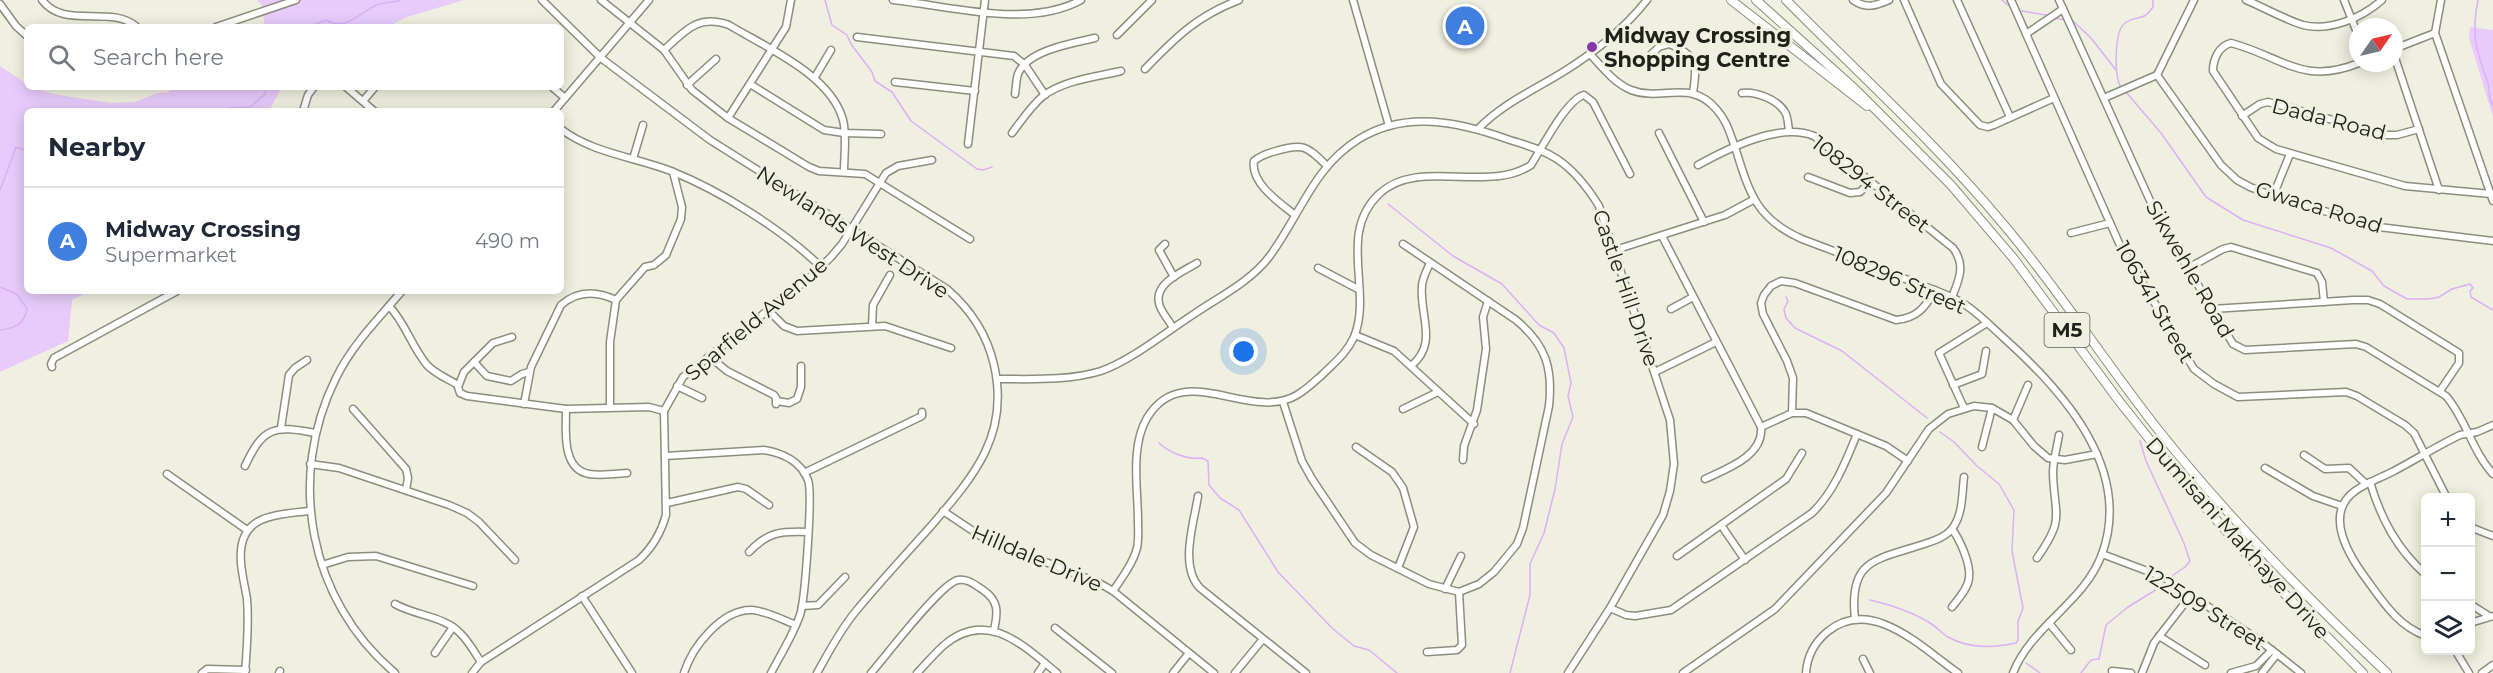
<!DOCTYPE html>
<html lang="en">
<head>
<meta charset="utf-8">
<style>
  :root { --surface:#fff; --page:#f6f6f7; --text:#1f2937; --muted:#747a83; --line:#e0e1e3; --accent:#8437a8 }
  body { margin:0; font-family:Montserrat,sans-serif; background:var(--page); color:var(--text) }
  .controls { position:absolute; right:18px; bottom:18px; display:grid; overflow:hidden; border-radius:9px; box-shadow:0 3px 15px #0003 }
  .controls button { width:54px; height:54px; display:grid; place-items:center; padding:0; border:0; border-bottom:2px solid var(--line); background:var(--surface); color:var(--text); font:30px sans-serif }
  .compass { position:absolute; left:2349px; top:18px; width:54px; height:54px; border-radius:50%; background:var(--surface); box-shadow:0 3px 15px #0003; rotate:56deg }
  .you { position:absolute; left:1244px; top:352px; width:21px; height:21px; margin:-15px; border:4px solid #fff; border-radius:50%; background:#1a73e8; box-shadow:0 0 0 9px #1a73e833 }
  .badge { display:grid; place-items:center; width:39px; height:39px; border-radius:50%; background:var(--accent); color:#fff; font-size:20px; font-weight:700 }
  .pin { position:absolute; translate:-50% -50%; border:3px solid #fff; box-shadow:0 2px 6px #0006 }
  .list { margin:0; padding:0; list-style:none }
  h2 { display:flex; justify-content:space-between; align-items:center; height:78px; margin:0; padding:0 24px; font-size:26px }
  h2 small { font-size:20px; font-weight:400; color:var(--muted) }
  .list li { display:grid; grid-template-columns:39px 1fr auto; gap:18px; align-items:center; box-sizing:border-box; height:108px; padding:0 24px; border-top:2px solid var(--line) }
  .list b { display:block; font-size:22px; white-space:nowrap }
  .list p { margin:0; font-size:20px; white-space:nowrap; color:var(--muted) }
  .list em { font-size:20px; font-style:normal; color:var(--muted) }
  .icon { flex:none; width:33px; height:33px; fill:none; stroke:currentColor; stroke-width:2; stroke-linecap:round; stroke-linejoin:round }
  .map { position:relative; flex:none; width:2493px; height:673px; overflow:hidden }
  .search { position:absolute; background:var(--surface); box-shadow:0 3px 15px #0003; left:24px; top:24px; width:540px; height:66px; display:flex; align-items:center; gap:15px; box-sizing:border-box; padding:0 21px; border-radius:9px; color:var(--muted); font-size:22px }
  .panel { position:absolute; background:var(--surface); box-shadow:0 3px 15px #0003; left:24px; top:108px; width:540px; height:186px; border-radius:9px }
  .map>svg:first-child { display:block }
</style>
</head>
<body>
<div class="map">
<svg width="2493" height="673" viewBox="0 0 2493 673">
  <rect width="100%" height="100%" fill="#eff0df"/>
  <g fill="#e8cbfa">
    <polygon points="257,0 464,0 407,17 387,27 265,27 262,6"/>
    <polygon points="2470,27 2493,30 2493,117 2469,38"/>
    <polygon points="0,66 27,84 27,87 58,95 112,103 135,102 157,93 168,92 173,87 282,87 269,111 27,111 27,291 90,291 72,300 68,341 0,372"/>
  </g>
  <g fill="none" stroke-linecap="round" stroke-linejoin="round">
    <g stroke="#ddaff8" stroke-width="1.5">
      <polyline points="825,0 832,25 847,35 851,44 872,72 875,81 892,92 911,121 977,169 983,170 992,167"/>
      <polyline points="2002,0 2009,6"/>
      <path d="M2478 0C2471 36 2476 49 2488 83 2490 91 2488 98 2493 105"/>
      <polyline points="2022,11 2046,15"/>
      <polyline points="2056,18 2064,20"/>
      <polyline points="2073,21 2091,38 2116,70"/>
      <path d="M308 27 326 20C346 32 360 12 377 5 385 2 393 3 400 0"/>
      <path d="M2121 88C2114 76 2114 31 2125 23 2138 14 2142 23 2153 7V0"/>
      <polyline points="2125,91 2161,133 2206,197 2243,220 2331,248 2372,271 2384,286 2407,299 2429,299 2439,297 2452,289 2470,284 2473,288 2470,291 2471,297 2493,310"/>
      <polyline points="220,111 230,108 250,107 265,94 266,87"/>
      <polyline points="0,190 16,147 27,151"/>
      <polyline points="1388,204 1453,256 1502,284 1539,325 1554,333 1564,348 1571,383 1568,396 1573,417 1562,444 1555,489 1544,533 1530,564 1530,595 1510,673"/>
      <path d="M0 287 17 294 27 309C24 325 15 328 0 330"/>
      <polyline points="1786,297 1788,301 1784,309 1786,318 1795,328 1842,351 1927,418"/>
      <polyline points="2140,441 2146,461 2184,543 2190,561 2185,567 2169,578"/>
      <path d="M1159 443C1170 453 1187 460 1202 458L1208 461 1209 485 1220 498 1239 510 1278 572 1332 628 1354 646 1369 650 1397 673"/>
      <path d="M1870 600C1891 605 1911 611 1930 623 1937 627 1941 633 1948 637 1969 649 1993 648 2016 643L2018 640V621L2023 608 2012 551 2014 510 1999 484 1977 466 1954 442 1940 432"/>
      <polyline points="2026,663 2040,673"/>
      <polyline points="2081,673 2091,660 2099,659 2106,625 2128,607 2162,586"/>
    </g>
    <g stroke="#8c8d7e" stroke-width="9">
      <g id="minor">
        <path d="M42 0C64 30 111 4 137 27"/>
        <path d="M542 0 601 58 710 140 947 289C970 309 987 334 994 365 1010 435 974 476 931 526 906 554 880 582 856 611 840 630 829 652 817 673"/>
        <polyline points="601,0 664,50 692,90 728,118 809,167 819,171 865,174 970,239"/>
        <path d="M893 0C951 6 1028 29 1081 0"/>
        <polyline points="1353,0 1389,126"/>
        <path d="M1853 0C1866 9 1875 6 1889 0"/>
        <polyline points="1904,0 1941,84 1980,125 1988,127 1994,125 2054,98"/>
        <polyline points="1957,0 2010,117"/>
        <polyline points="2011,0 2119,243 2194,369 2214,384 2238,397 2346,392 2357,396 2405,425 2414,433 2447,498"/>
        <path d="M2059 0 2157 216 2233 344 2245 350 2356 344 2366 347 2446 396C2466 419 2472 451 2493 474"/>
        <path d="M2246 0C2265 8 2284 19 2303 25 2330 32 2363 17 2382 0"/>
        <polyline points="2344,0 2358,35"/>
        <polyline points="2441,0 2435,33 2493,201"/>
        <polyline points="0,4 16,26 27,36"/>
        <polyline points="216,27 296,0"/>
        <polyline points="2026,34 2063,9"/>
        <polyline points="1117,35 1152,0"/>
        <polyline points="857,37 1014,56 1025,65 1045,95"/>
        <polyline points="2394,49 2435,33"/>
        <path d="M664 50C686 30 698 14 729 25 767 48 831 75 843 120 847 136 844 155 844 171"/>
        <path d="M1590 54C1602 67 1614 83 1631 90 1662 102 1691 78 1717 110 1727 121 1730 134 1735 147 1749 192 1756 219 1802 239 1839 253 1876 267 1913 282 1928 288 1945 293 1959 301 1976 310 1990 326 2005 339 2063 391 2133 469 2102 554 2084 603 2032 625 2013 673"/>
        <polyline points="2394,55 2439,190"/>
        <path d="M1646 59 1659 47 1669 44C1698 55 1697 65 1693 93"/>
        <path d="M2359 63C2302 86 2281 56 2231 43 2219 46 2213 59 2213 71L2258 138 2276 149 2405 186 2491 194"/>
        <path d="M1145 69C1176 37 1197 16 1239 0"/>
        <polyline points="2157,75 2221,165 2237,180 2250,187 2273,196 2379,227 2493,241"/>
        <polyline points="2157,75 2194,0"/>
        <polyline points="815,77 831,50"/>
        <polyline points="895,82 975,91"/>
        <polyline points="750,84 824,130 844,133 881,134"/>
        <polyline points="687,85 716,59"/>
        <polyline points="346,87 374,111"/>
        <polyline points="552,87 565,98"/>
        <path d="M1742 93C1755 91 1777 99 1785 112 1788 117 1788 124 1789 131"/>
        <path d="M1015 94C1016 88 1016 80 1018 74 1027 50 1074 43 1095 38"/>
        <polyline points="2104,98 2157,75"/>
        <polyline points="363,101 375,87"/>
        <polyline points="303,111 308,95 314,87"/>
        <polyline points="554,111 649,0"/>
        <polyline points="2242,116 2260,104 2268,102 2387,135 2397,135 2419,129"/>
        <polyline points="728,118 786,27 791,0"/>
        <path d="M561 129C592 153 635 157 671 171 721 191 783 230 821 267"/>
        <path d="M1478 129C1502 104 1534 90 1563 72 1594 53 1624 29 1647 0"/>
        <path d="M1012 133C1022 120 1031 106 1043 96 1064 80 1096 77 1121 71"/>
        <polyline points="1659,133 1704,222"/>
        <polyline points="968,144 985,0"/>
        <polyline points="633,159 643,125"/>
        <path d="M1698 165C1729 148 1780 122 1814 136L1953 248C1966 265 1959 280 1952 297"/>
        <polyline points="1808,177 1850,193 1860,192 1871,181"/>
        <polyline points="2273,196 2290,154"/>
        <path d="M1295 215C1280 203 1250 183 1254 161 1261 155 1268 153 1276 151 1303 143 1307 146 1326 165"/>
        <polyline points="2071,233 2110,223"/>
        <path d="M1662 236 1761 427C1764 456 1726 469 1705 479"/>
        <polyline points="1165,244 1159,250 1174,277"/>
        <polyline points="1615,250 1725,215 1753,200"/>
        <polyline points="1318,268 1358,289"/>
        <polyline points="2188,268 2223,249 2231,247 2317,273 2322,282 2324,302"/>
        <path d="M389 306C405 322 411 346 427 365 434 373 448 379 458 385"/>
        <polyline points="1671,309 1693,297"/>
        <polyline points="2212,309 2353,300 2368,300 2380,304 2459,353 2459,363 2440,391"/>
        <polyline points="768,310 784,326 797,331 885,326 951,348"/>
        <polyline points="872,326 873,305 890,275"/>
        <path d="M1173 328C1169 320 1160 311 1159 303 1154 283 1184 271 1197 263"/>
        <polyline points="1355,335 1394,351 1474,424"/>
        <polyline points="512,337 493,343 464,372 458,387 460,393 467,396 566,409 649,407 664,411"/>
        <polyline points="710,357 727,371 774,395 776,398 776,404"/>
        <polyline points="474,362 487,376 511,381 522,374 529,372"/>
        <path d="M1411 366C1439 343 1419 316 1422 285 1423 277 1427 270 1430 263"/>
        <polyline points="52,367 51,364 54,358 177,291"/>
        <polyline points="1655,372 1716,342"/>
        <path d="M997 379C1032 379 1068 381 1101 371 1132 360 1166 332 1194 314 1219 297 1251 281 1269 257 1300 216 1313 167 1359 139 1406 110 1459 122 1507 139 1525 145 1542 149 1557 159 1575 171 1588 188 1599 206L1670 420 1674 464 1670 491 1663 515 1610 608 1568 673"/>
        <polyline points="1953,385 1982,374 1986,351"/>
        <polyline points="677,386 702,398"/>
        <polyline points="777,401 789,403 797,399 801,387 801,366"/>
        <path d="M1283 402 1302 461 1312 479 1355 543 1371 555 1429 584 1459 592 1479 584 1494 572 1517 544 1523 528 1549 406C1553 368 1546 345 1516 320L1403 244"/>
        <path d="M524 404 531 367 561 305C578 290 597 291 616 300"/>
        <polyline points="610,407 610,342 616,300 645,267 654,265 666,255 681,219 682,207 673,172"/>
        <polyline points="1964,408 1939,353 1987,323"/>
        <polyline points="353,409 406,469 408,478 406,490"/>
        <path d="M566 409C566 429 561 469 589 474 601 476 615 474 627 473"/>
        <polyline points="1403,409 1438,392"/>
        <path d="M1792 413 1793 378 1787 361 1763 314 1761 303 1764 295 1771 286 1781 281 1795 283 1896 320C1917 318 1925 308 1935 290"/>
        <polyline points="2013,420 2028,385"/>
        <polyline points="1761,427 1792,413 1806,413 1886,446 1908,461"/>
        <polyline points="281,428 289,375 295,368 307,360"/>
        <polyline points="1356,447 1392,472 1403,488 1414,527 1398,568"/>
        <polyline points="1982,447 1992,408"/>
        <polyline points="2304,455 2325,469 2349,468 2366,484"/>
        <path d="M665 456 764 450C783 453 801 462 808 480 813 492 805 600 800 615 793 635 781 654 771 673"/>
        <polyline points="1463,460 1464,446 1477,410 1486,349 1483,317 1488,301"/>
        <polyline points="310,464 339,468 449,505 467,513 479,522 515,560"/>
        <path d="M245 466C263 427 274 425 315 433"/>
        <polyline points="2265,468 2313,496 2342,506"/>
        <polyline points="804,473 922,416 922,412"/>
        <polyline points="167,474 247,530"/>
        <path d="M2370 482C2381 519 2397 549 2426 575"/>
        <path d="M1198 496C1194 523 1179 566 1200 588L1306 673"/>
        <polyline points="667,503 738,487 746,489 769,505"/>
        <polyline points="943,511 982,537 1099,583 1113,591 1214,673"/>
        <polyline points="1721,525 1745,560"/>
        <polyline points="2470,527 2493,536"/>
        <path d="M749 552C768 532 780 531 808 532"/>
        <polyline points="2102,554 2163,577 2259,640 2301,673"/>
        <polyline points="1677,556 1786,479 1802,453"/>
        <path d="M2037 558C2066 517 2054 516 2053 473 2053 460 2057 448 2059 435"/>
        <polyline points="322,565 348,557 376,556 473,586"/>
        <polyline points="1445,589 1461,556"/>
        <path d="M1113 591C1122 578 1133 563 1137 548 1139 539 1138 529 1138 521 1138 489 1130 447 1147 418 1183 358 1249 423 1297 395 1307 389 1314 382 1322 375 1334 363 1347 353 1354 337 1373 291 1337 234 1379 194 1418 157 1488 194 1531 165 1542 148 1566 100 1584 95L1593 102 1630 174"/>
        <polyline points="582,596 632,673"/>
        <path d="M395 604C416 616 445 616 461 634 469 642 475 653 481 662"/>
        <polyline points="2470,604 2489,616"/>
        <polyline points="802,606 818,605 845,577"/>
        <path d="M1952 607C1958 599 1968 589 1969 578 1971 564 1960 540 1952 529"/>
        <path d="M1610 608 1626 615 1635 616 1671 610 1812 513C1834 492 1846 461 1857 434"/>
        <path d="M1855 619C1848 557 1878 560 1927 543 1936 540 1948 536 1954 526 1963 512 1962 493 1964 477"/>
        <polyline points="2049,623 2071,650"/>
        <polyline points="2470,623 2493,616"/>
        <polyline points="1055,628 1112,673"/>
        <polyline points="2159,636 2205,665"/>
        <path d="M2426 636C2398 626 2383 602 2367 580 2349 556 2323 514 2355 491 2366 483 2380 478 2392 472 2415 460 2437 446 2460 435L2477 432 2493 425"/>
        <polyline points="2455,650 2469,673"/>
        <polyline points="1427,652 1457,650 1462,645 1459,592"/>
        <polyline points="435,653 453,627"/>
        <polyline points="1863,659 1870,673"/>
        <polyline points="2112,671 2131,673"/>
        <polyline points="202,673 207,669 246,670"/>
        <path d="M245 673C247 649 249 623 247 599 245 587 242 575 241 563 237 515 273 515 310 511"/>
        <polyline points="279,673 280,671"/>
        <path d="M395 673C309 601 286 478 336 378 352 345 378 319 402 291"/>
        <path d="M472 673 481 662 639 560C653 547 661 533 666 515L664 411 683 377 809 278 831 257 842 244 886 173 898 166 932 160"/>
        <path d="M684 673C692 647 722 609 752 610 766 611 783 620 796 625"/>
        <path d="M871 673C886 656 941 583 958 580 967 578 975 585 983 590 999 601 998 612 994 630"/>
        <path d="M917 673C926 664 934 654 943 646 986 608 1023 645 1057 673"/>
        <polyline points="1038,673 1045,663"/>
        <polyline points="1173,673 1189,653"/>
        <polyline points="1235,673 1263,639"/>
        <polyline points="1683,673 1775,609 1886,493 1929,429 1948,414 1974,406 1992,408 2013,420 2034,446 2048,458 2065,460 2097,454"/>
        <path d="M1806 673C1807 657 1814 643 1827 632 1871 595 1922 648 1958 673"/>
        <polyline points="2142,673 2154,643 2191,595"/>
        <polyline points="2231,673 2256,666 2272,650"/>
        <polyline points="2262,673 2277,654"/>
        <polyline points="2482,673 2493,665"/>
      </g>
    </g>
    <g stroke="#8c8d7e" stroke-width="10">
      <g id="major">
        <polyline points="1731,0 1867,106"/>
        <polyline points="1756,0 1855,89 1951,185 2014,259 2119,401 2185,484 2255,564 2363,673"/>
        <path d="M1786 0C1859 74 1937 144 2004 225 2060 291 2106 364 2160 432 2229 519 2306 597 2387 673"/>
      </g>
    </g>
    <use href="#minor" stroke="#fff" stroke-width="6"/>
    <use href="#major" stroke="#fff" stroke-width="8"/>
  </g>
  <circle fill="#8437a8" stroke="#eff0df" stroke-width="2" cx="1592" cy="47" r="6"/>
  <g text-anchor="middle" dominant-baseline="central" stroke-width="6" stroke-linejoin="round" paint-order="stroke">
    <rect fill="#eff0df" stroke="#5f5f56" stroke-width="1.5" x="2044.5" y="313" width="45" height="34" rx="4.5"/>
    <g font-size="20" font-weight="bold" fill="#21211b">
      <text x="2067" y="330">M5</text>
    </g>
    <g font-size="21" font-weight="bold" fill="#21211b" stroke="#eff0df" text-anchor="start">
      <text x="1604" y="35">Midway Crossing<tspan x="1604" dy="24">Shopping Centre</tspan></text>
    </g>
    <g font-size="21" fill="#21211b" stroke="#eff0df">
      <text transform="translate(2329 119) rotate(14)">Dada Road</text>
      <text transform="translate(1871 184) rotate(38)">108294 Street</text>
      <text transform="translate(2319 207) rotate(17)">Gwaca Road</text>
      <text transform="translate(853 232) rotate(33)">Newlands West Drive</text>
      <text transform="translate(2190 269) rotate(60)">Sikwehle Road</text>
      <text transform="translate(1900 280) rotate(23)">108296 Street</text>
      <text transform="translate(1626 288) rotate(71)">Castle Hill Drive</text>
      <text transform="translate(2155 302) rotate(60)">106341 Street</text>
      <text transform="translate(756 319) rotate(-40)">Sparfield Avenue</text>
      <text transform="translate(2238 538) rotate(48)">Dumisani Makhaye Drive</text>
      <text transform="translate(1037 558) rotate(23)">Hilldale Drive</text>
      <text transform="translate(2205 608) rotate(32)">122509 Street</text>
    </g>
  </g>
</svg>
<div class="controls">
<button>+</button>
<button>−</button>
<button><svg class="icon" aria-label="layers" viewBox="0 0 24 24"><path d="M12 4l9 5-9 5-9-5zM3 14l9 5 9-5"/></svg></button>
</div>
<svg class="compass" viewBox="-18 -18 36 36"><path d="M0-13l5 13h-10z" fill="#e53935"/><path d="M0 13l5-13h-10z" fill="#747a83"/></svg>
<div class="you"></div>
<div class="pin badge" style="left:1465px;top:26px;background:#3f7fe0">A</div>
<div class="search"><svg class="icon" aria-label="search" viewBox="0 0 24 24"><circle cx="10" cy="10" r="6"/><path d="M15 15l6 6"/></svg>Search here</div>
<section class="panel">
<h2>Nearby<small></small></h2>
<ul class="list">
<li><span class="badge" style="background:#3f7fe0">A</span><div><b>Midway Crossing</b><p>Supermarket</p></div><em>490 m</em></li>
</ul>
</section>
</div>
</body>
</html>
